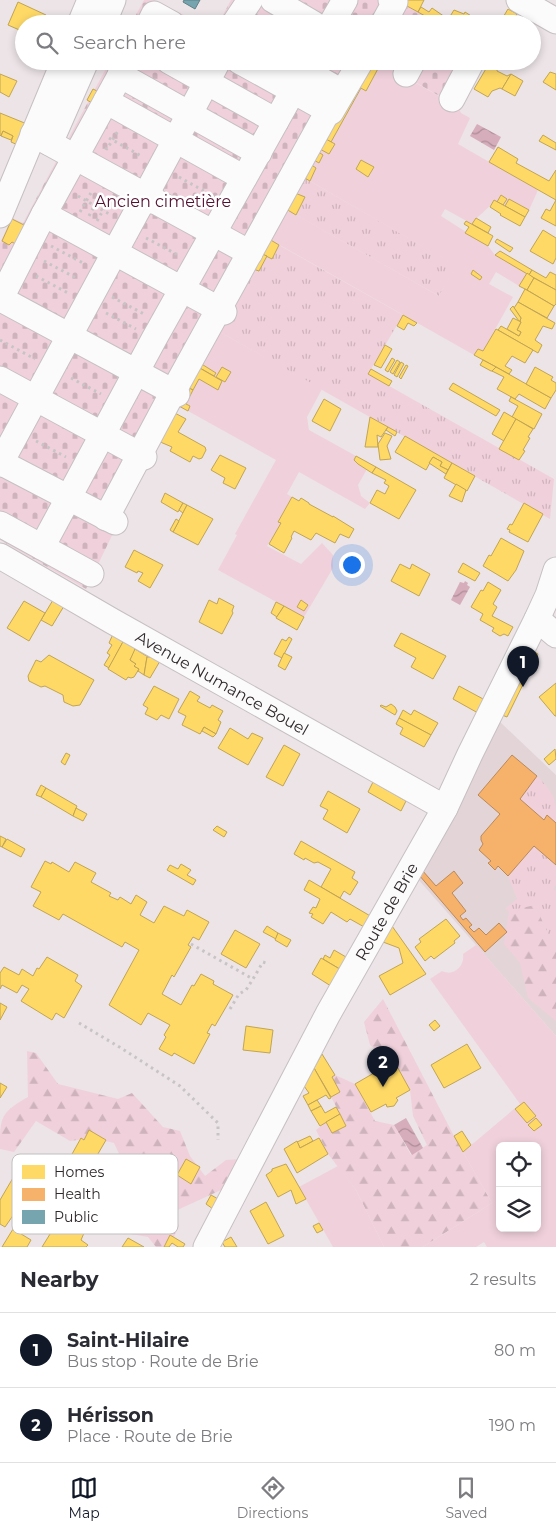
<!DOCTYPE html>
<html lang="en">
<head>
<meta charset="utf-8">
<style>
  :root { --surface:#fff; --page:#f2f2f3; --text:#2b2b33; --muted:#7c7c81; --line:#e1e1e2; --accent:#111827 }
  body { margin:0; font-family:Montserrat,sans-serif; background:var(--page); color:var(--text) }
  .controls { position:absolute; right:15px; bottom:15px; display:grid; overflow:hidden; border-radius:8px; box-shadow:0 2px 8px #0003 }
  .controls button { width:45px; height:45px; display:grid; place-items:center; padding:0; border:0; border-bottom:1px solid var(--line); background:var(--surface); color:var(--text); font:25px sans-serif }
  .you { position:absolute; left:351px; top:564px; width:18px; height:18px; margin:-12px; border:4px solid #fff; border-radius:50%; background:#1a73e8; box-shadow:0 0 0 8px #1a73e833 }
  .badge { display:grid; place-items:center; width:32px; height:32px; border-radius:50%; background:var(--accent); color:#fff; font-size:16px; font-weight:700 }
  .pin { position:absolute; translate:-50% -41px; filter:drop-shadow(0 1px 2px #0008) }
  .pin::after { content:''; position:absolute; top:26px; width:18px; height:15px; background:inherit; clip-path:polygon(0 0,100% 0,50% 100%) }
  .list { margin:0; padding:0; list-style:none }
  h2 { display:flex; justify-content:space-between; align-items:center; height:65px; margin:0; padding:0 20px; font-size:21px }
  h2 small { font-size:16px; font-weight:400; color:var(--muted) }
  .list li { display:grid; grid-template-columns:32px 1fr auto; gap:15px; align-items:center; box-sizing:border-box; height:75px; padding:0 20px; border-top:1px solid var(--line) }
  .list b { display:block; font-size:19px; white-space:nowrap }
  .list p { margin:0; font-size:16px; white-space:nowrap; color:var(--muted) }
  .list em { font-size:16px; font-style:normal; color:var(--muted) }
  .icon { flex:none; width:28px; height:28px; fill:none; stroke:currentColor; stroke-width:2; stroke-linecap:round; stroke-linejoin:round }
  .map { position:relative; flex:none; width:556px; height:1247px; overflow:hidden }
  .search { position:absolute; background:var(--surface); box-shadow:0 2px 8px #0003; left:15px; right:15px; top:15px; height:55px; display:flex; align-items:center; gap:12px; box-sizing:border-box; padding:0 18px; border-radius:28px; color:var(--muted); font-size:19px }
  .sheet { height:215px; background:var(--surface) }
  nav { display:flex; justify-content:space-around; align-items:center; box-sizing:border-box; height:70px; border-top:1px solid var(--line); background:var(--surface); font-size:14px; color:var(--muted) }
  nav a { display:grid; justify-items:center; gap:2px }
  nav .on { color:var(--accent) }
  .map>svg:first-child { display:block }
</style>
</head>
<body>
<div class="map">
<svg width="556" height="1247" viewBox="0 0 556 1247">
  <defs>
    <pattern id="grass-tufts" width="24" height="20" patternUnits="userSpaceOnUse" patternTransform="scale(1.25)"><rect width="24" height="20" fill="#f0d1db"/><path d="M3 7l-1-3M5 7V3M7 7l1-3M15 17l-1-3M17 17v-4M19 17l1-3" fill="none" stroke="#ceb3bc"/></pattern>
    <pattern id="forest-firs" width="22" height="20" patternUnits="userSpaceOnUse" patternTransform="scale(1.25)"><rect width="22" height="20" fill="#f0d1db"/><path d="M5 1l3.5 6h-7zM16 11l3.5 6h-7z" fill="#ceb3bc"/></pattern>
    <pattern id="cemetery-stones" width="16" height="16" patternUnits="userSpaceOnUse" patternTransform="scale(1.25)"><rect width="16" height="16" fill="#f0d1db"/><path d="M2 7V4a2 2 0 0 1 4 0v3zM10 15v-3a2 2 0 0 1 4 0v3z" fill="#ceb3bc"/></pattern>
    <pattern id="water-waves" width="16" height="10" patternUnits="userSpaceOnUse" patternTransform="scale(1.25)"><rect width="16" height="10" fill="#d6adbb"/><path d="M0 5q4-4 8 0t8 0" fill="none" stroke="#ae8d98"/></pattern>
  </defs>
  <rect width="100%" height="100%" fill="#ece4e6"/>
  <polygon fill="#e3d4d8" points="499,721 556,775 556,1036 417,878"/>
  <g fill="url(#grass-tufts)">
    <polygon points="303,177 457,266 439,296 296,215 305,197 295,193"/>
    <polygon points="279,245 403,315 368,374 554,479 550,519 218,331 253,269 259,271 267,256 272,258"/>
    <path d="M537 776C555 794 556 798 556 823L547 815 544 820 520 799Z"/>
    <polygon points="534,846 556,865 556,885 553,889 556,891 556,951 535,905 509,911 505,909 517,899 508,876"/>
  </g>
  <g fill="url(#forest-firs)">
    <polygon points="535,905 556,951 556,1021 528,998 520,963 504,944 509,911"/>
    <polygon points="383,999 454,1136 492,1203 423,1247 384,1247 356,1190 328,1154 316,1130 326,1122 332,1133 346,1125 331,1097 340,1092 332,1077 335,1075 355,1084 375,1121 394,1125 411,1155 427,1145 413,1116 410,1090 394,1061 389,1060 370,1045 364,1022"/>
    <path d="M27 1051 36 1053 58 1084 118 1099 132 1093 163 1127 180 1131 190 1156 205 1176 226 1160 240 1159 232 1185 173 1212 179 1226 169 1247H156L148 1237 120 1232 73 1195 46 1216 35 1204 47 1178 39 1161 57 1160 66 1180 98 1182 118 1187 128 1173 114 1143 93 1138 70 1141 36 1121 14 1152 0 1149C0 1117 0 1113 28 1097Z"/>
  </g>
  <g fill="url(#cemetery-stones)">
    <polygon points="144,0 155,0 201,24 131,24"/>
    <polygon points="231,0 396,0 439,24 218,24"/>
    <polygon points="110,61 366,61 158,441 86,589 0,540 0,243 12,218 23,223"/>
    <polygon points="379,61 482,61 458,107"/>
  </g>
  <g fill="#f0d1db" fill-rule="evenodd">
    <path d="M381 63 458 107 461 113 470 118 458 144 538 190 529 210 509 199 505 206 503 205 507 199 501 195 497 202 494 200C488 210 478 215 472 224L445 209 441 216 488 246 495 255 527 273 519 286 496 272 489 284 513 297 483 351 478 349 474 355 269 239 286 209 439 296 456 266 310 181 316 168 310 164 312 159 319 163 323 155 317 151 331 142 361 88 366 91ZM362 160 374 167 368 177 356 169Z"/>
    <polygon points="218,331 322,389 307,417 309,430 356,456 367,469 358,485 361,496 370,503 365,509 299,472 287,494 292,497 278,521 281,523 267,546 301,564 322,543 333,555 333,568 304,617 218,570 237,535 235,534 276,460 188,411 190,406 186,404 199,379 217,389 222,381 225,382 231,372 222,367 216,377 214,376 216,373 200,363"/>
    <path d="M476 945 556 1036V1247H487L484 1242 476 1247H423L492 1203 463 1152 520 1104 430 979 442 971C454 977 465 966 463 954ZM500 1146H537V1228H500Z"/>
    <polygon points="338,1166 356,1190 384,1247 333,1247 299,1187"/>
  </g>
  <g fill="url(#water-waves)">
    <polygon points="477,124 501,137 494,150 470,136"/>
    <polygon points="465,581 468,583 467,585 470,587 460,605 451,600 460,582 464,583"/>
    <polygon points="406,1118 423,1148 412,1155 394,1125"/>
  </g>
  <g fill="#ffd966" stroke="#c1a454">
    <polygon points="396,0 424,0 418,12"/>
    <polygon points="18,2 46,15 42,24 24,24 24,32 8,25"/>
    <polygon points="421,7 429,12 432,8 445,17 445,20 449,18 454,10 464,14 465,12 479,21 479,23 439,24 418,12"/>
    <polygon points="508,9 517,14 511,24 499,24"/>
    <polygon points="366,61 381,63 366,91 354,84"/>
    <polygon points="490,62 497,66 497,71 507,76 511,74 502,89 500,88 492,91 488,97 474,89"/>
    <polygon points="550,72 556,74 556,90 543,82"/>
    <polygon points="0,74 17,81 9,97 0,92"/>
    <polygon points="511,74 523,81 515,96 502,89"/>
    <polygon points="353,84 361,88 331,142 324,138"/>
    <polygon points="93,89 105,95 99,107 87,100"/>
    <polygon points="0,113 27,124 18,145 11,142 13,136 3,131 1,136 0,135"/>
    <polygon points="3,131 13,136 11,140 1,136"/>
    <polygon points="543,135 556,143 556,150 539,141"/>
    <polygon points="324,138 335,144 329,154 318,148"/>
    <polygon points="498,147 518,159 516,163 549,181 556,170 556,200 489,162"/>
    <polygon points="317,151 323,155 319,163 312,159"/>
    <polygon points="361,160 374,167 368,177 356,169"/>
    <polygon points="310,164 316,168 310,181 303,177"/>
    <polygon points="295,193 305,197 296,215 286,209"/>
    <polygon points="501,195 507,199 503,205 497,202"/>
    <polygon points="509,199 529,210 525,217 505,206"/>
    <polygon points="494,200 525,217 520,226 500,215 501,214 490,207"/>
    <polygon points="556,200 556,226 541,218 546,209 550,211"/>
    <polygon points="476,218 491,227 488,233 472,224"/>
    <polygon points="12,219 28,227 19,246 12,242 9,245 2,241"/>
    <polygon points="466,221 493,236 488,246 465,233 469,227 464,224"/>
    <polygon points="543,230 556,238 556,258 553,264 530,251"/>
    <polygon points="269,239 279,245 272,259 262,254"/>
    <polygon points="497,239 513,248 510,252 495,242"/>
    <polygon points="500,251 532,270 529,275 495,255"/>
    <polygon points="262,254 267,256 259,271 253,269"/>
    <polygon points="473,270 482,277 480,280 471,274"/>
    <polygon points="532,270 546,278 550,272 556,275 556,290 529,275"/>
    <polygon points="527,273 534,278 527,290 519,286"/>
    <polygon points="534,278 556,290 556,304 554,306 527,290"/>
    <polygon points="525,289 554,306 547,318 518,302"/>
    <polygon points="518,302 555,323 552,329 543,326 535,340 542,345 538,353 498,330 501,326 519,336 521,332 517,330 521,322 520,321 521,318 514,308"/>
    <polygon points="513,306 521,318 520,321 521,322 519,321 510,309"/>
    <polygon points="403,315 417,323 414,326 408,323 404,330 397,326"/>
    <polygon points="513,318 521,322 517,330 521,332 519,336 507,329"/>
    <polygon points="496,329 533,350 525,363 512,356 505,366 512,370 509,374 474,355 478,349 483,351"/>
    <polygon points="385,345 392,349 381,368 374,365"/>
    <polygon points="392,358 395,360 388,372 385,370"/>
    <polygon points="397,360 400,362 393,374 390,372"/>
    <polygon points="483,360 496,367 493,371 491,371 480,365"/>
    <polygon points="401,362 404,364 397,377 394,375"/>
    <polygon points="200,363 216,373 214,376 198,367"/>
    <polygon points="406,365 408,366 401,379 399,377"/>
    <polygon points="198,367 222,381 218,390 199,379 193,390 187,387"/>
    <polygon points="222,367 231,372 225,382 216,377"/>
    <polygon points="496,367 551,398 545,409 519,394 515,399 497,389 504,377 492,371"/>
    <polygon points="535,367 553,377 551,380 556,383 556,390 551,398 526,384"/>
    <polygon points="371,369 392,381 389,386 368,374"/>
    <polygon points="453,383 500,410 496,416 449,389"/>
    <polygon points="187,387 193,390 186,404 190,406 188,411 177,405"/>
    <polygon points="511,397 542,414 534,429 512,417 518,406 509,401"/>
    <polygon points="324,399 341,409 330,431 312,421"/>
    <polygon points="173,412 186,419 178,432 205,447 206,450 202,458 199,459 193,456 190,462 170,451 172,447 158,441"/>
    <polygon points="504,412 516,419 504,441 492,434"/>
    <polygon points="370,417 388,427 381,437 377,435 378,447 365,447"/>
    <polygon points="516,419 533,429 528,437 530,438 523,450 525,451 519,460 499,449"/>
    <polygon points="388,427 397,432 395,436 386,430"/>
    <polygon points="385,433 392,436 387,446 391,459 380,460 378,444"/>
    <polygon points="405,436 452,463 448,470 440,466 442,462 433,457 426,470 395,452"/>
    <polygon points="220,455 246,468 235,489 223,483 225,478 211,470"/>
    <polygon points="356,456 376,467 372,473 358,464 354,460"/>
    <polygon points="433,457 442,462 440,466 448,470 446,474 429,463"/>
    <polygon points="452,463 475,476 467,491 444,478"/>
    <polygon points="376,467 416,490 399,519 370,503 377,490 385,494 389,486 384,483 386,480 372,473"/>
    <polygon points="456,484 466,490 462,502 449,496"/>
    <polygon points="165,493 183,503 178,512 161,502"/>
    <polygon points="292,497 299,501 301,498 309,503 309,504 333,517 333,516 354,529 349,538 340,534 335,543 316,533 311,540 294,531 291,537 292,538 284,553 269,544 281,523 278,522"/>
    <polygon points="183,503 187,505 183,513 179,510"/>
    <polygon points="524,503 543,514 528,542 509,532 510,530 507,529 510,524 512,525"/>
    <polygon points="187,505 213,519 198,545 173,532"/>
    <polygon points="176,519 179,521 173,532 170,530"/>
    <polygon points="501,538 524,551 516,570 508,581 483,566 489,555 491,556"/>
    <polygon points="134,550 163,565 150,588 138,581 143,573 138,571 137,573 125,567"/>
    <polygon points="463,563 480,573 475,581 458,572"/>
    <polygon points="400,564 410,569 412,564 430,574 419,596 391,581"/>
    <polygon points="488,582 501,590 493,604 497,607 492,616 513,627 508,636 504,634 500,636 492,631 494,628 480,620 483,614 471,607 481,590 483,591"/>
    <polygon points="219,598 234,606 232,611 233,613 222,634 199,622 209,600 217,604"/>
    <polygon points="53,600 64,606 52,626 41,620"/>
    <polygon points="301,600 308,605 304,611 297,607"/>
    <polygon points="24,601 45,613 29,641 7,628"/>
    <polygon points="276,602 284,606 277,617 271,613"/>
    <polygon points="284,606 304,617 297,630 276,618"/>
    <polygon points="401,633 446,656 433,679 411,667 416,658 394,646"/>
    <polygon points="113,634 124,640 109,668 104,665 110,655 107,653 112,645 109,643"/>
    <polygon points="289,637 292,639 282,658 274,654 282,639 286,641"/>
    <polygon points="124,640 134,646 135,651 130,660 136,664 134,666 139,669 134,677 131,678 128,677 126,680 108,669"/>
    <polygon points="135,649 148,657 147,657 144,675 138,671 139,669 134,666 136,664 130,660"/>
    <polygon points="533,651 538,654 507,717 502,715"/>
    <polygon points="284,653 292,657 285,670 278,666"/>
    <polygon points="49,655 94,680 80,705 73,706 64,702 63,695 45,686 41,687 29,681 28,676 36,660 41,662"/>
    <polygon points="147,657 153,657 160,661 150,678 144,675"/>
    <polygon points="556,683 556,716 555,716 539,697"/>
    <polygon points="154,686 179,699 169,719 161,715 157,720 145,714 148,708 143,705"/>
    <polygon points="459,686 485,700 478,713 453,699"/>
    <polygon points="190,691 200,697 197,701 210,708 212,705 223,711 218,720 221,722 216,734 204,727 200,734 182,725 186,716 178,712"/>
    <polygon points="391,704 395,707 397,711 395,715 380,706 381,705 386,707"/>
    <polygon points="403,710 411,715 414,710 438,723 431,735 399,718"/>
    <polygon points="399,718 431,735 424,747 400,734 403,728 396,724"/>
    <polygon points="204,727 216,734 213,737 202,731"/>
    <polygon points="230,728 248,739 252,733 263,738 248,765 218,748"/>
    <polygon points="284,745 300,754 283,786 266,777"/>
    <polygon points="555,749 556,759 549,765 544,759"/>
    <polygon points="66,753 70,755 65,765 61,762"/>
    <polygon points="373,782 406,801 401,811 368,792"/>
    <polygon points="41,785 46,788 41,797 36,795"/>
    <polygon points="46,788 77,806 73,816 41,797"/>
    <polygon points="328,791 360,809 347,833 323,819 328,810 320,806"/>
    <polygon points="76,808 87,814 83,821 73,816"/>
    <polygon points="217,826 227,832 224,837 213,830"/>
    <polygon points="0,836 6,839 2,847 0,846"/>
    <polygon points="7,839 25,849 21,857 2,847"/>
    <polygon points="301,841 355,872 352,878 358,882 350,895 344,891 340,898 321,887 331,869 318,862 314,863 305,858 304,860 294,854"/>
    <polygon points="45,861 51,864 52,862 69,872 75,862 96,873 91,882 111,893 109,896 118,900 120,897 131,904 136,895 147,902 140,915 154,923 164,906 184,916 187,910 209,922 199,940 193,937 188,945 191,947 174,977 172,975 162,994 181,1005 192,985 194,986 201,974 214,981 213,984 233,995 215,1026 212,1024 207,1033 210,1034 194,1064 174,1053 172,1056 159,1049 166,1037 164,1035 170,1025 148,1013 141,1025 109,1005 139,950 125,942 122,947 63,914 59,920 33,906 41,892 31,887"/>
    <polygon points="181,864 191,870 187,875 196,880 193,885 167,870 170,865 178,869"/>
    <polygon points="309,880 372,917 366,928 350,919 347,922 331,912 323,924 311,917 313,914 309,913 313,907 316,908 320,899 304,890"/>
    <polygon points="446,919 460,936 454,941 455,943 434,959 431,956 425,961 415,947 421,942 419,939"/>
    <polygon points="267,926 278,933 276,939 263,932"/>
    <polygon points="392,926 426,974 390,995 379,976 403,963 399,948 383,942"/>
    <polygon points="235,930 260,944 246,968 221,954"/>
    <polygon points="278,933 291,940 287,947 275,940"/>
    <polygon points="334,950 346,957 343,971 323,959 325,955 330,958"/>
    <polygon points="47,957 78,975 75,981 82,986 64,1018 56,1013 52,1020 21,1001 29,989 22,985 17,993 2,985 0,989 0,973 4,967 19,975 22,969 33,976 37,968 39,969"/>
    <polygon points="321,958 343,971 334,988 312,974"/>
    <polygon points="0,1003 7,1007 0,1020"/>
    <polygon points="435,1020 440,1026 434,1031 429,1025"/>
    <polygon points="246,1026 273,1030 270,1053 243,1050"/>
    <polygon points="467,1044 481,1068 444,1088 431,1065"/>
    <polygon points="322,1054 335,1075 332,1077 340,1092 331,1097 314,1068"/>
    <polygon points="389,1060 394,1061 410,1090 396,1098 398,1100 394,1106 387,1107 386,1104 371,1112 355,1084 374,1073 374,1069"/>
    <polygon points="314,1068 331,1098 329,1099 326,1095 308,1105 303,1096 309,1093 304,1086"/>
    <polygon points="0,1083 7,1087 0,1098"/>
    <polygon points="317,1100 321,1106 311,1111 308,1105"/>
    <polygon points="524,1102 536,1116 527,1123 515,1109"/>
    <polygon points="321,1106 325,1113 336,1107 340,1114 320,1126 311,1111"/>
    <polygon points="340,1114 346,1126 332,1133 326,1122"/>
    <polygon points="536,1118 542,1125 534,1131 528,1125"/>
    <polygon points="89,1130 106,1140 81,1183 62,1172 81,1138 84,1140"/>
    <polygon points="462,1131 471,1145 463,1152 454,1136"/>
    <polygon points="310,1136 313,1141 300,1148 297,1142"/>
    <polygon points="319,1138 328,1154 297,1173 284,1149 297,1141 300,1148"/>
    <polygon points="186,1159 200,1167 191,1184 177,1175"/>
    <polygon points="286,1164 306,1199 296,1204 291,1190 278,1197 266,1175 272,1171 272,1169"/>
    <polygon points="20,1166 42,1179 20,1217 14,1214 5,1227 0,1224 0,1200"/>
    <polygon points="211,1195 218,1199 213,1209 206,1204"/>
    <polygon points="266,1202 284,1236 268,1244 250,1211"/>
    <polygon points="319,1223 323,1230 317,1233 313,1226"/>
    <polygon points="68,1224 84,1233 81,1240 88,1245 86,1247 42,1247 55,1226 64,1231"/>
    <polygon points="13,1229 31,1240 27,1247 2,1247"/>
    <polygon points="170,1235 185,1244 183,1247 178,1247 172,1243 169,1247 164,1247"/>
    <polygon points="231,1237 237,1247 225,1247 222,1242"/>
    <polygon points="128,1238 144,1247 122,1247"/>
  </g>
  <g fill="#f6b26b" stroke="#ba8958">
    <polygon points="512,755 537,776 520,799 544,820 547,815 556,823 556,865 534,846 508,876 498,866 495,870 488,863 491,861 479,850 483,844 481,840 481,836 500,814 478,795"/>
    <polygon points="422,870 436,886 454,871 463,883 452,893 466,911 460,916 463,920 466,918 472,925 469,927 474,932 479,928 486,935 499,923 507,932 485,952 419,875"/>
  </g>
  <polygon fill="#76a5af" stroke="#618087" points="184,0 200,0 195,9 183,2"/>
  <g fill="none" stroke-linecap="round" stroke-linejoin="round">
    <g stroke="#c6c0c2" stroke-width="27">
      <g id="minor">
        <polyline points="273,0 314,24"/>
        <polyline points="519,0 556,21"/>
        <polyline points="80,24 90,0"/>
        <polyline points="103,24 113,0"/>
        <polyline points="149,24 154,14 172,24"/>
        <polyline points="234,24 250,0"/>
        <polyline points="331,24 345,0"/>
        <polyline points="383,24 395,2 391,0"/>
        <polyline points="169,61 276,121"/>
        <polyline points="239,61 331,112 361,61"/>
        <polyline points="288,61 342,92"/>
        <polyline points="406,74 413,61"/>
        <polyline points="120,75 259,153"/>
        <polyline points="452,99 472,61"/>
        <polyline points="106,101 244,178"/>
        <path d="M33 134 137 191V195C143 200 145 203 153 200L152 197"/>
        <polyline points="50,143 86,61"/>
        <polyline points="149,189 218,61"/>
        <polyline points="153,200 250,253"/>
        <polyline points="44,214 224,312"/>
        <polyline points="0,215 64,61"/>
        <polyline points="1,299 177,394"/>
        <polyline points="0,300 44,214 128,61"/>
        <polyline points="0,379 144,457"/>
        <polyline points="0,462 115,522"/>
        <polyline points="0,464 143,200"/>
        <polyline points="106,518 173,392 328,111"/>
        <polyline points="0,524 91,574"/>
        <polyline points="42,547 154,339 293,91"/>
        <path id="s1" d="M0 556 112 621 445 808"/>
        <polyline points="537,619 556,635"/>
        <path id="s2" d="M206 1247 328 1014 445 808 470 754 537 619 548 595 556 570"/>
      </g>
    </g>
    <g stroke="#c8c4c6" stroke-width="3" stroke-dasharray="2.5 4" stroke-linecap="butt">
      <polyline points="440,61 446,65"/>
      <polyline points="109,138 143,157"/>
      <polyline points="105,148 107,149 118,131"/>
      <polyline points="179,177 211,195"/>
      <polyline points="78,196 111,215"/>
      <polyline points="80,212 92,191"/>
      <polyline points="89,216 100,195"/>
      <polyline points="97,221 109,200"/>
      <polyline points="146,238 178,255"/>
      <polyline points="51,246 85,264"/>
      <polyline points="44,261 78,279"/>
      <polyline points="36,276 70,294"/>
      <polyline points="112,297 144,314"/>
      <polyline points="106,313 136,329"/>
      <polyline points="0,340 35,359"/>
      <polyline points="71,378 101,394"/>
      <polyline points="36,441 66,457"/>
      <polyline points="191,944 253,979 263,962 266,963"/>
      <polyline points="230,1009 239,994 246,990 253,979"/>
      <polyline points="79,1023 121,1048 180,1086 218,1123 218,1140"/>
    </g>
    <use href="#minor" stroke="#fcfbfb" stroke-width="25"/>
  </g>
  <g text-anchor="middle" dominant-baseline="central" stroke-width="5" stroke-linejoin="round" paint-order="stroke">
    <g font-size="16" fill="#521130" stroke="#fff">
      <text x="163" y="201">Ancien cimetière</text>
    </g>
    <g font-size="16" fill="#2f292b" stroke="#fff">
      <text stroke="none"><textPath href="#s1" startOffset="256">Avenue Numance Bouel</textPath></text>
      <text stroke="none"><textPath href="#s2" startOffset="381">Route de Brie</textPath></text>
    </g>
  </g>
  <rect x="12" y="1154" width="166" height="80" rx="8" fill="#fff" stroke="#c1bfbf" stroke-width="1"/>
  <rect x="22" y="1165" width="23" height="14" fill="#ffd966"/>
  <rect x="22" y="1188" width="23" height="13" fill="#f6b26b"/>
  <rect x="22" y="1210" width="23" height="14" fill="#76a5af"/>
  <g font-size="14" fill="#2f292b">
    <text x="54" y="1177">Homes</text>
    <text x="54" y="1199">Health</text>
    <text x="54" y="1222">Public</text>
  </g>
</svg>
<div class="controls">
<button><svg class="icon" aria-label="locate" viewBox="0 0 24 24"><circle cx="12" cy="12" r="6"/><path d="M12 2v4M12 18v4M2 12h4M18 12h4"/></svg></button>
<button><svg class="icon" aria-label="layers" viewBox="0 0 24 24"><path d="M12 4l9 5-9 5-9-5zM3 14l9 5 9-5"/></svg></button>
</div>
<div class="you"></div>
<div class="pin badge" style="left:523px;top:687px">1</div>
<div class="pin badge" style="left:383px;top:1087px">2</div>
<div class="search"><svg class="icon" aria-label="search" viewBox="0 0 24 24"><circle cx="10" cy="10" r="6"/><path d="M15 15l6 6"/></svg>Search here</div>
</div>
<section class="sheet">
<h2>Nearby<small>2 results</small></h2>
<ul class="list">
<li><span class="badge">1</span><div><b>Saint-Hilaire</b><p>Bus stop · Route de Brie</p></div><em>80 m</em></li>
<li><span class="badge">2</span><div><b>Hérisson</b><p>Place · Route de Brie</p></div><em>190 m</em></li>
</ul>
</section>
<nav>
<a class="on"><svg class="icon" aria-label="map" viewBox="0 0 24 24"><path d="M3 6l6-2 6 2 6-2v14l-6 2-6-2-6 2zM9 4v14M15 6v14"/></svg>Map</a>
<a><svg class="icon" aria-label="directions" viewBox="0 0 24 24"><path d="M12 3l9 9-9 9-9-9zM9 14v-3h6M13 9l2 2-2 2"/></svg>Directions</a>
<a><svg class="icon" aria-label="saved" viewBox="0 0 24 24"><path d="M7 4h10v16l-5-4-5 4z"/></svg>Saved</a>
</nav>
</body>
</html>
